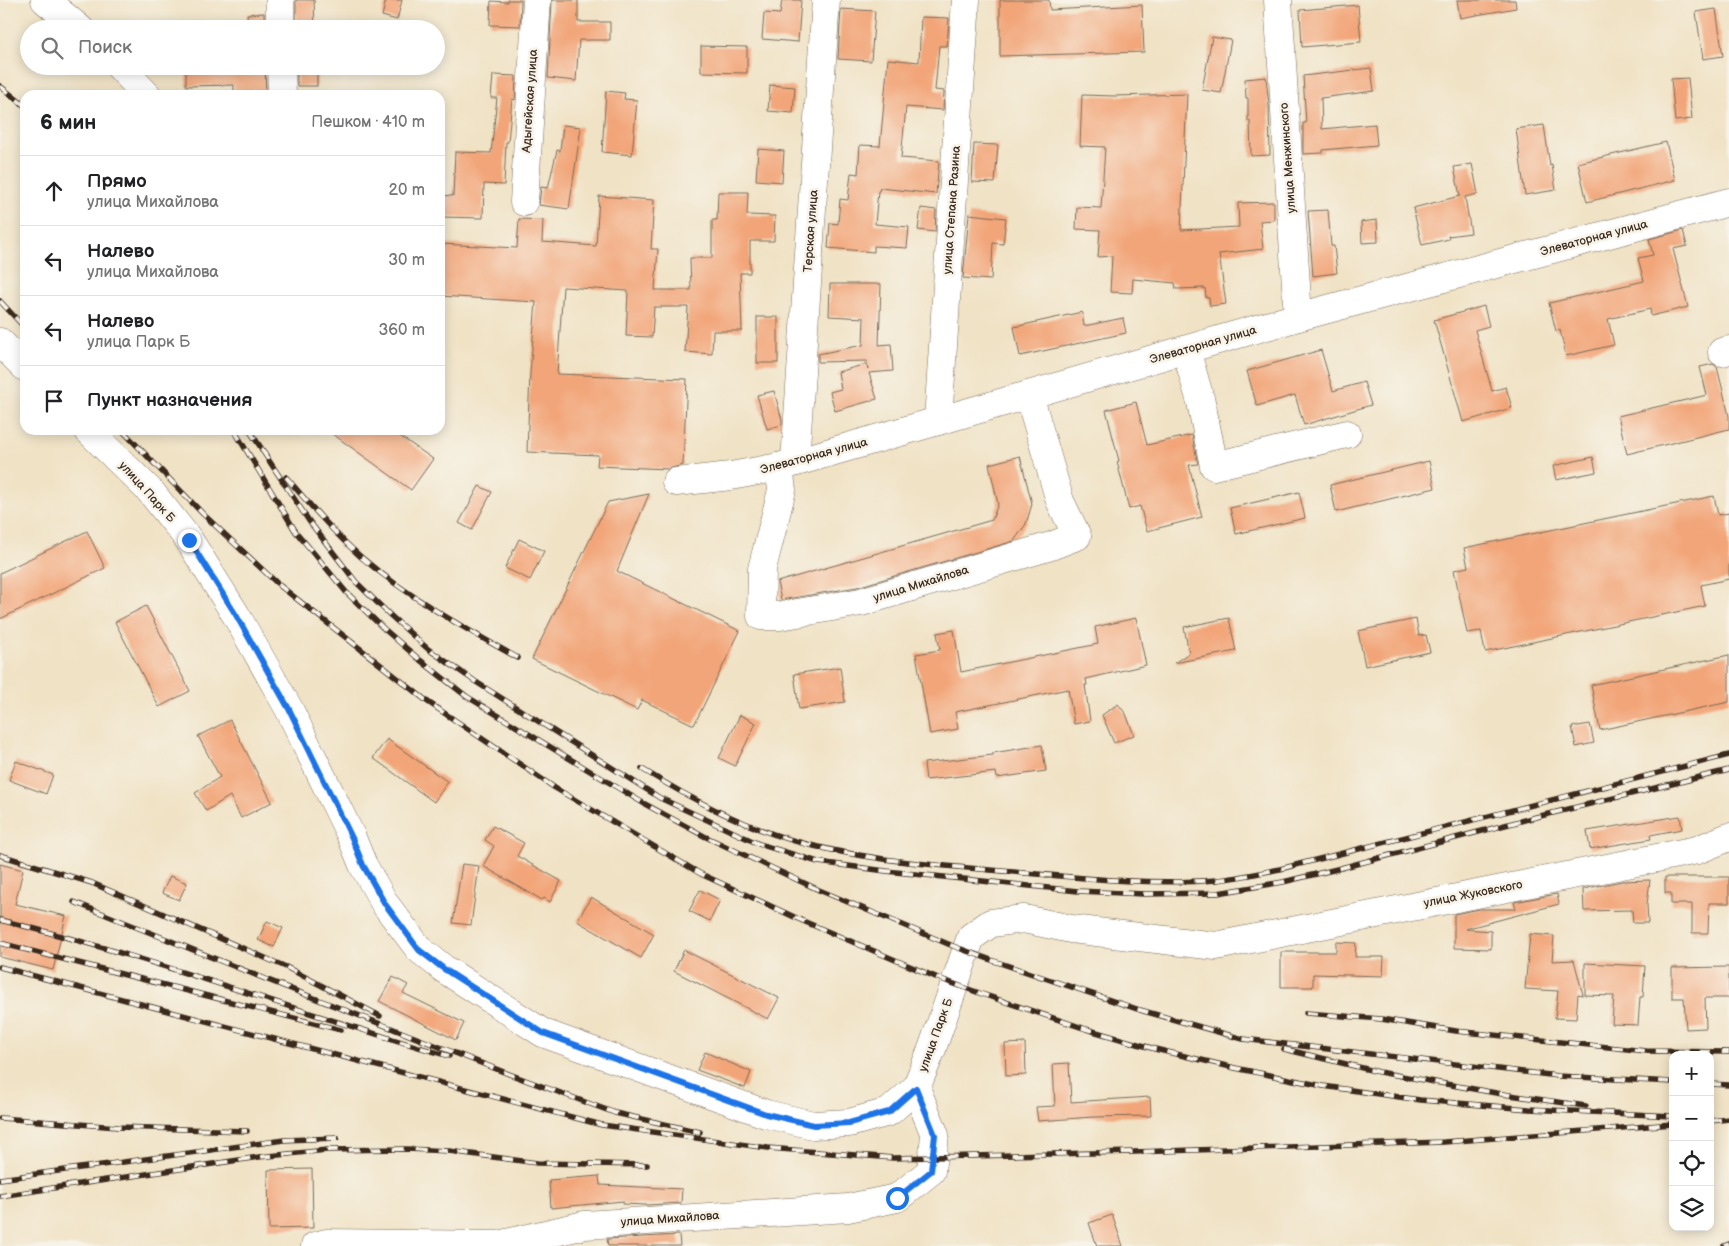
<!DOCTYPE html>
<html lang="ru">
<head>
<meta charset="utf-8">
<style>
  :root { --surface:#fff; --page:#f6f6f6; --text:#202124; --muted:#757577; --line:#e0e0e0 }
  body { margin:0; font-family:"Balsamiq Sans",sans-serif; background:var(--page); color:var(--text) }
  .controls { position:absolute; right:15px; bottom:15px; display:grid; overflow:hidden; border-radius:10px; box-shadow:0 2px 12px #0003 }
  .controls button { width:45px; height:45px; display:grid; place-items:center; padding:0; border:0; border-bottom:1px solid var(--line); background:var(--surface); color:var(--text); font:25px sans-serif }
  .stop { position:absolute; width:15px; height:15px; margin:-11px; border:4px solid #1a73e8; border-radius:50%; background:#fff }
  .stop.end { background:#1a73e8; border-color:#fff; box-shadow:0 1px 5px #0008 }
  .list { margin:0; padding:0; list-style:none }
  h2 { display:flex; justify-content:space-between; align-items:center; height:65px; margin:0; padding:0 20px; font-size:21px }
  h2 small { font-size:16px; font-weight:400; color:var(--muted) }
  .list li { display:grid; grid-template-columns:32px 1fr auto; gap:15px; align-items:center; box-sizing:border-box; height:70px; padding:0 20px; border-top:1px solid var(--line) }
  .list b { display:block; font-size:19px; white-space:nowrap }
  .list p { margin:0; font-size:16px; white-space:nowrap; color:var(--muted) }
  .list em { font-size:16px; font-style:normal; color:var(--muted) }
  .icon { flex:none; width:28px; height:28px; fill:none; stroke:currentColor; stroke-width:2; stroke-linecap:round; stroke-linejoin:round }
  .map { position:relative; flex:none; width:1729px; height:1246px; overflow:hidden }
  .search { position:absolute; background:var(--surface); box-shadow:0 2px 12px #0003; left:20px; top:20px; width:425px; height:55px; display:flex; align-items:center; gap:12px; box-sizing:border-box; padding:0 18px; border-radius:28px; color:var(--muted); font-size:19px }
  .panel { position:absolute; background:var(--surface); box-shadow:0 2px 12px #0003; left:20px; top:90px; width:425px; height:345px; border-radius:15px }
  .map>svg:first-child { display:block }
</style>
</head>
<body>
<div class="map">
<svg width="1729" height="1246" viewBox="0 0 1729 1246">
  <rect width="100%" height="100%" fill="#f7f3e8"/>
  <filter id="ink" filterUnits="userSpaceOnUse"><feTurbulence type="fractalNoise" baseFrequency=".02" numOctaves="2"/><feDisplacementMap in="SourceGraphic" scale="10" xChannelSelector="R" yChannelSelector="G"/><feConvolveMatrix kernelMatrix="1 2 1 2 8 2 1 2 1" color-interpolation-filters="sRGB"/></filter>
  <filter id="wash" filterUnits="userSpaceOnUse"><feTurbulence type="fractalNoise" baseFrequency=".0096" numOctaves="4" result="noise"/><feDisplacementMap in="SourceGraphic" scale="20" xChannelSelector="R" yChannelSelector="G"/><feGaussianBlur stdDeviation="1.12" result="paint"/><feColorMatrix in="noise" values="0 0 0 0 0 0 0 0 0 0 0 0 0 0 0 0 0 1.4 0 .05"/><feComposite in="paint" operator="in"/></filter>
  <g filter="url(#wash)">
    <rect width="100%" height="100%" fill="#f0e2c5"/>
    <g id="blocks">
      <g fill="#f2a578">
        <polygon points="296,0 314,0 315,29 296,29"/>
        <polygon points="386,0 402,0 397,20 382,16"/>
        <polygon points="508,0 521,0 520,26 490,25 491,1 508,2"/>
        <polygon points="552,0 578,0 578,22 610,22 610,40 579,40 576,81 548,78"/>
        <polygon points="782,0 801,0 798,42 762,39 764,13 780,14"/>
        <polygon points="1000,0 1049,0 1050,10 1142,5 1144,52 1000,56"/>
        <polygon points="1457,0 1515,0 1516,8 1460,18"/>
        <polygon points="1358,5 1361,42 1302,47 1300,10"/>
        <polygon points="841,9 875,11 871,61 838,59"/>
        <polygon points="1716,9 1723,56 1703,59 1696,12"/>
        <polygon points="264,13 264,29 248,29 247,14"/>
        <polygon points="921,17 949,18 947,46 939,46 935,90 944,91 943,110 906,107 901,158 939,161 936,194 880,188 879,191 878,191 875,224 909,227 907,248 874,246 874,252 828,248 830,223 838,224 840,199 848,200 851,173 858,174 860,145 880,146 888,59 919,62"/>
        <polygon points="1212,37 1231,40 1221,93 1202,90"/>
        <polygon points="701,46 747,47 747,73 701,72"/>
        <polygon points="186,66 265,67 266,95 234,95 234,85 186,86"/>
        <rect x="297" y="68" width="20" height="18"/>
        <polygon points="1371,68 1374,91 1321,98 1322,129 1375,124 1377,145 1323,150 1323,153 1303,154 1303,123 1306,123 1303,76"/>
        <polygon points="493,75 516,76 515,100 512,99 508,142 506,142 504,185 484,184 483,218 440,217 440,195 453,196 455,152 491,153 497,98 491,98"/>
        <polygon points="1266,77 1269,106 1270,155 1251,156 1250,121 1248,121 1248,98 1246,98 1245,79"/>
        <polygon points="1688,78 1692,119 1675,121 1671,79"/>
        <polygon points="770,85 795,87 793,113 768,111"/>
        <polygon points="606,91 625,93 624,99 637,100 632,155 602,152"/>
        <polygon points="1187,94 1181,230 1239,227 1238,203 1274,202 1274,220 1260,221 1263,249 1219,254 1226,304 1210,306 1209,298 1206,298 1205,288 1176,289 1175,283 1133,279 1132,293 1110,292 1112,256 1098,257 1100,230 1076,229 1077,207 1101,208 1105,147 1080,146 1082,95 1115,96"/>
        <polygon points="563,125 581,127 569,209 539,205 541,187 548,188 557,150 560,151"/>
        <polygon points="1544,125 1550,166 1552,165 1556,190 1525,195 1516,129"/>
        <polygon points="1666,142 1675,180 1587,202 1578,163"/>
        <polygon points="974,144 998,145 995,183 972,182"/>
        <polygon points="758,149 784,151 782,182 756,180"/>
        <polygon points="1472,164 1478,194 1465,197 1471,233 1448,236 1449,239 1422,245 1413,208 1460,196 1454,167"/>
        <polygon points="718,192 748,192 747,215 775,216 774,241 750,241 750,273 740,273 742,331 713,331 712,354 685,352 688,307 654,307 652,337 626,336 628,291 563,287 557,374 687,379 683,465 668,469 597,466 598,455 527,452 530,373 536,302 440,296 440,244 517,248 519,219 543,220 542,242 596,246 599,196 654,200 651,249 658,249 655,290 691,290 690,258 712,258 712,220 717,220"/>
        <polygon points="921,208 936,210 935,232 918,230"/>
        <polygon points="1328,210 1331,246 1334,246 1337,273 1313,276 1308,211"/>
        <polygon points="969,214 1006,218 1003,244 993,243 991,280 963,278"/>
        <polygon points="1377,220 1378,242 1362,243 1361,222"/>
        <polygon points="1683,230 1687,246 1673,249 1688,307 1651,316 1650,309 1608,319 1614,345 1566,356 1560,330 1556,331 1549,303 1644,281 1638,258 1653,255 1649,239"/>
        <polygon points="830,284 881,284 879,345 891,344 893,371 869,373 877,399 835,411 830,392 841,389 838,372 866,364 868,369 867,361 818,362 818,354 863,345 864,318 829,316"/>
        <polygon points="1484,306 1489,326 1475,330 1492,391 1506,387 1512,408 1463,422 1434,320"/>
        <polygon points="1082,312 1084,326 1123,318 1126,333 1020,356 1014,327"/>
        <rect x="757" y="317" width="21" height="46"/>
        <polygon points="1321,350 1333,391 1364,382 1371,405 1304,425 1295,395 1257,406 1247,371"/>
        <polygon points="1713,364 1717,367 1723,391 1729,416 1729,429 1627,454 1618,416 1707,395 1700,367"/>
        <polygon points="774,391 782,420 782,425 767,429 757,395"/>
        <polygon points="1136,402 1147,445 1192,435 1198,464 1189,465 1202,517 1147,531 1140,506 1129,509 1117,462 1119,461 1106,410"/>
        <polygon points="327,430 391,430 433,459 411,490"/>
        <polygon points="1020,456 1032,504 1026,524 1014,541 857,587 781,600 777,582 992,520 998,504 989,464"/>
        <polygon points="1593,457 1596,472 1556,480 1553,466"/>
        <polygon points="1429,461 1435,488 1336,512 1330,485"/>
        <polygon points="479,486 492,492 472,530 459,523"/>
        <polygon points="1299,492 1305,518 1236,534 1230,508"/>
        <polygon points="649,494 617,571 740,631 694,725 642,700 637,710 532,659 608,502"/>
        <polygon points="1714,496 1718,515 1729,513 1729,579 1701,585 1705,606 1485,652 1481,631 1467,633 1454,570 1468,567 1464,548"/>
        <polygon points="87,531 105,568 0,619 0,573"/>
        <polygon points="519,539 544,551 530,580 505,568"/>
        <polygon points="146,606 190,691 159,707 115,622"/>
        <polygon points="1136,618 1146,665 1086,679 1087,685 1085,685 1090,721 1074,724 1068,689 955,712 958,729 930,734 916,654 940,650 937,633 954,630 961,672 1098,644 1095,627"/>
        <polygon points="1229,618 1236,651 1174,663 1189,653 1184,627"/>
        <polygon points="1416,619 1419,636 1426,635 1430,652 1365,666 1358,631"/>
        <polygon points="1729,655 1729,702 1600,730 1591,685"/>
        <polygon points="840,667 845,702 799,709 794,674"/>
        <polygon points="1118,704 1126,714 1134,735 1114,743 1102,715"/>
        <polygon points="740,715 756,723 735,766 719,758"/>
        <polygon points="230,720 272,802 241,818 230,796 206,811 195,793 220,777 198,736"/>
        <polygon points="1590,724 1594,743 1576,747 1572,727"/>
        <polygon points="387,739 448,782 434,802 373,758"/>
        <polygon points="1042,745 1046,771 997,778 996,772 926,780 924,763 993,755 993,753"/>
        <polygon points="16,761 53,775 46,794 9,780"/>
        <polygon points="1680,816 1682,829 1650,835 1651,839 1590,849 1587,831"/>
        <polygon points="493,826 524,843 517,856 561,881 550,902 544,898 542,900 483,866 494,846 485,840"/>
        <polygon points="0,864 23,870 15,904 66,916 53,970 0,957"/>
        <polygon points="462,864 479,866 471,925 453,923"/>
        <polygon points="170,876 187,883 179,900 162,893"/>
        <polygon points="1665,877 1729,877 1729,903 1709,903 1708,933 1692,933 1692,904 1671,904 1671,893 1665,893"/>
        <polygon points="1650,880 1647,904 1648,923 1633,923 1632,910 1584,911 1583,889 1622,881"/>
        <polygon points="700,890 720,900 710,921 689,911"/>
        <polygon points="1557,894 1559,904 1465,929 1491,931 1491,949 1454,948 1454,914 1480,909 1516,909 1514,902"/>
        <polygon points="591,897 654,934 641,958 577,921"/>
        <polygon points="267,921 283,928 274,947 258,940"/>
        <polygon points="1530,934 1554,936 1552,961 1574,960 1583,995 1578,994 1576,1019 1555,1018 1558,991 1525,989"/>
        <polygon points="1336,942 1356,943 1355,957 1384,957 1383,976 1313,974 1313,987 1281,987 1281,952 1336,952"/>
        <polygon points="684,950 779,998 768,1019 674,971"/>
        <polygon points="1585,963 1645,966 1643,997 1640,997 1638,1025 1612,1024 1614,996 1585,995"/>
        <polygon points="1729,967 1729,998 1705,998 1706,1028 1686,1029 1684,998 1672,998 1672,968"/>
        <polygon points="393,977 408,985 403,993 464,1023 456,1040 379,1001"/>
        <polygon points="1025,1043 1026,1075 1006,1076 1005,1044"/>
        <polygon points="705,1052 751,1072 745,1088 697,1070"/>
        <polygon points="1069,1063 1071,1102 1150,1097 1151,1116 1093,1117 1038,1121 1036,1107 1055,1106 1053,1064"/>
        <polygon points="312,1169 313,1228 269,1229 268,1170"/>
        <polygon points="599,1176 600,1185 682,1189 681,1203 646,1205 623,1204 623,1201 551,1208 549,1180"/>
        <polygon points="1112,1215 1123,1246 1097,1246 1089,1223"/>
        <polygon points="679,1235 680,1246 608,1246 607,1239"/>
      </g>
    </g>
  </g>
  <g filter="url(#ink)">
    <use href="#blocks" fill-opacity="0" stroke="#7a6a58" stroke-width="1"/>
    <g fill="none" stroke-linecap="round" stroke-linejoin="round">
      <g stroke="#7a6a58" stroke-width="29">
        <g id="minor">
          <polyline points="45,0 80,29"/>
          <polyline points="280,0 280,29"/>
          <polyline points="1278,0 1298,317"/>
          <polyline points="119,66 147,95"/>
          <polyline points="281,66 282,95"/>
          <polyline points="524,202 537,0"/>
          <polyline points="0,342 25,367"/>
          <polyline points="1186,350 1201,402 1214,466 1347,434"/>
          <polyline points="1722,352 1729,350"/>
          <polyline points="938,421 966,0"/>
          <polyline points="88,430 151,492 189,540 236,615 289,709 352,838 363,865 385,904 419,949 444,969 543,1033 766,1114 813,1125 849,1123 889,1112 916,1088 932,1049 971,937 991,923 1024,919 1071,929 1216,946 1697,850 1729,837"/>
          <polyline points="795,462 826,0"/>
          <polyline points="779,467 782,490 762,569 761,616 780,616 861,602 1051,546 1077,536 1060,501 1029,395"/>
          <polyline points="676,482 731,476 779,467 1298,317 1729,202"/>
          <polyline points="315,1246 326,1243 498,1245 585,1225 848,1208 897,1198 931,1171 935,1135 916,1088"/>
        </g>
      </g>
      <use href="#minor" stroke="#fff" stroke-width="28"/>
      <g stroke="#3b2a1e" stroke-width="5.5">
        <g id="rail">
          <polyline points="0,86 25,106"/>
          <polyline points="0,301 25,328"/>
          <polyline points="122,430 203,514 279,585 428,702 555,788 701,874 803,921 938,978 982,994 1086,1029 1155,1049 1235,1068 1323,1086 1420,1100 1529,1109 1673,1116"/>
          <polyline points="234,430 296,532 322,563 346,592 383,628 420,660 466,696 643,803 704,836 819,890 953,946 994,961 1140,1010 1243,1039 1558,1076 1673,1082"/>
          <polyline points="249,430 266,455"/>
          <polyline points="262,450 309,521 356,582 391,616 428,649 476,682 660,798 759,844 818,862 886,871 1078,891 1144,894 1218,893 1283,882 1337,869 1528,819 1729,770"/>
          <path d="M286 477C310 505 334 533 361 557 408 597 464 628 518 658"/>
          <path d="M642 769C691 799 740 825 795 841 858 859 925 864 990 870 1065 876 1142 886 1217 880 1238 878 1259 873 1280 869L1729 755"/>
          <polyline points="0,855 92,883 286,967 380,1016"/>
          <polyline points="74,902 273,982 509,1074 615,1113 700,1132"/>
          <path d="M0 920C152 957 299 1013 449 1056"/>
          <polyline points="0,943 341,1030"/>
          <polyline points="0,967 602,1125 768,1148 893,1158 1134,1152 1444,1142 1673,1124"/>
          <polyline points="1306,1013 1381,1019 1456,1031 1646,1051 1729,1052"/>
          <polyline points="1284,1049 1379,1072 1496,1093 1586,1106"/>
          <polyline points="1710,1084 1729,1085"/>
          <polyline points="0,1118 118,1127 247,1131"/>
          <polyline points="1710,1121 1729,1119"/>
          <polyline points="0,1179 284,1140 337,1138"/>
          <polyline points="0,1196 259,1157 327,1150 407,1149 449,1151 537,1163 647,1165"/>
          <polyline points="1724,1246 1729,1244"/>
        </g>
      </g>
      <use href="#rail" stroke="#f7f3e8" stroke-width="4" stroke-dasharray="11" stroke-linecap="butt"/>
    </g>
  </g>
  <g fill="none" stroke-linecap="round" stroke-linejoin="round" filter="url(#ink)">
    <polyline stroke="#1a73e8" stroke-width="6" points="189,540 236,615 289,709 352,838 363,865 385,904 419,950 444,969 543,1033 766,1114 814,1125 849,1123 889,1112 916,1088 935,1135 931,1171 897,1198"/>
  </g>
  <g text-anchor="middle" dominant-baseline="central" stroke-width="5" stroke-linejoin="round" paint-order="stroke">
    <g font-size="12" fill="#3b2a1e" stroke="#f7f3e8">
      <text transform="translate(530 101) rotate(-86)">Адыгейская улица</text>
      <text transform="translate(1288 158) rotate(-94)">улица Менжинского</text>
      <text transform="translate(952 210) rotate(-86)">улица Степана Разина</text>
      <text transform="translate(811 231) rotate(-86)">Терская улица</text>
      <text transform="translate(1594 238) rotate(-15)">Элеваторная улица</text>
      <text transform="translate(1203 345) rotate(-16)">Элеваторная улица</text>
      <text transform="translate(814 456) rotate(-15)">Элеваторная улица</text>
      <text transform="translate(147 492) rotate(48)">улица Парк Б</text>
      <text transform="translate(921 584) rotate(-17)">улица Михайлова</text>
      <text transform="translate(1473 894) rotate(-11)">улица Жуковского</text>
      <text transform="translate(936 1035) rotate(-70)">улица Парк Б</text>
      <text transform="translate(670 1219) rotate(-4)">улица Михайлова</text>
    </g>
  </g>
</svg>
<div class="controls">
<button>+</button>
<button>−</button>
<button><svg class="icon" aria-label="locate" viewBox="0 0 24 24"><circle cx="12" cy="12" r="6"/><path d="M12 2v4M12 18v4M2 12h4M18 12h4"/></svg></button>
<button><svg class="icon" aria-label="layers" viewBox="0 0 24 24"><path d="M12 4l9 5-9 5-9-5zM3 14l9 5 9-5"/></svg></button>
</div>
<div class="stop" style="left:897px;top:1198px"></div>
<div class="stop end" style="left:189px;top:540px"></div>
<div class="search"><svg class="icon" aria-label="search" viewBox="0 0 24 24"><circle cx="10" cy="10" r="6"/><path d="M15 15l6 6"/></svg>Поиск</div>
<section class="panel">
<h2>6 мин<small>Пешком · 410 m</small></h2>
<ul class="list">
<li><svg class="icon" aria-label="ahead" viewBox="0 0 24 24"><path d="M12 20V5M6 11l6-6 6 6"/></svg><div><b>Прямо</b><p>улица Михайлова</p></div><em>20 m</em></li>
<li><svg class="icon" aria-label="left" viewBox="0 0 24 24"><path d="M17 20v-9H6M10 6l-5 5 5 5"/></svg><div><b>Налево</b><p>улица Михайлова</p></div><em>30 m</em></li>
<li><svg class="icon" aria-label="left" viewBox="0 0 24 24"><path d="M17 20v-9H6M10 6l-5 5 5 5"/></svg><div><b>Налево</b><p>улица Парк Б</p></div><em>360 m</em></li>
<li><svg class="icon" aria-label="arrive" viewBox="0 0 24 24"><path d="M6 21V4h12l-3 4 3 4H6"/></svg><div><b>Пункт назначения</b></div></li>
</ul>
</section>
</div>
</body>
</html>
